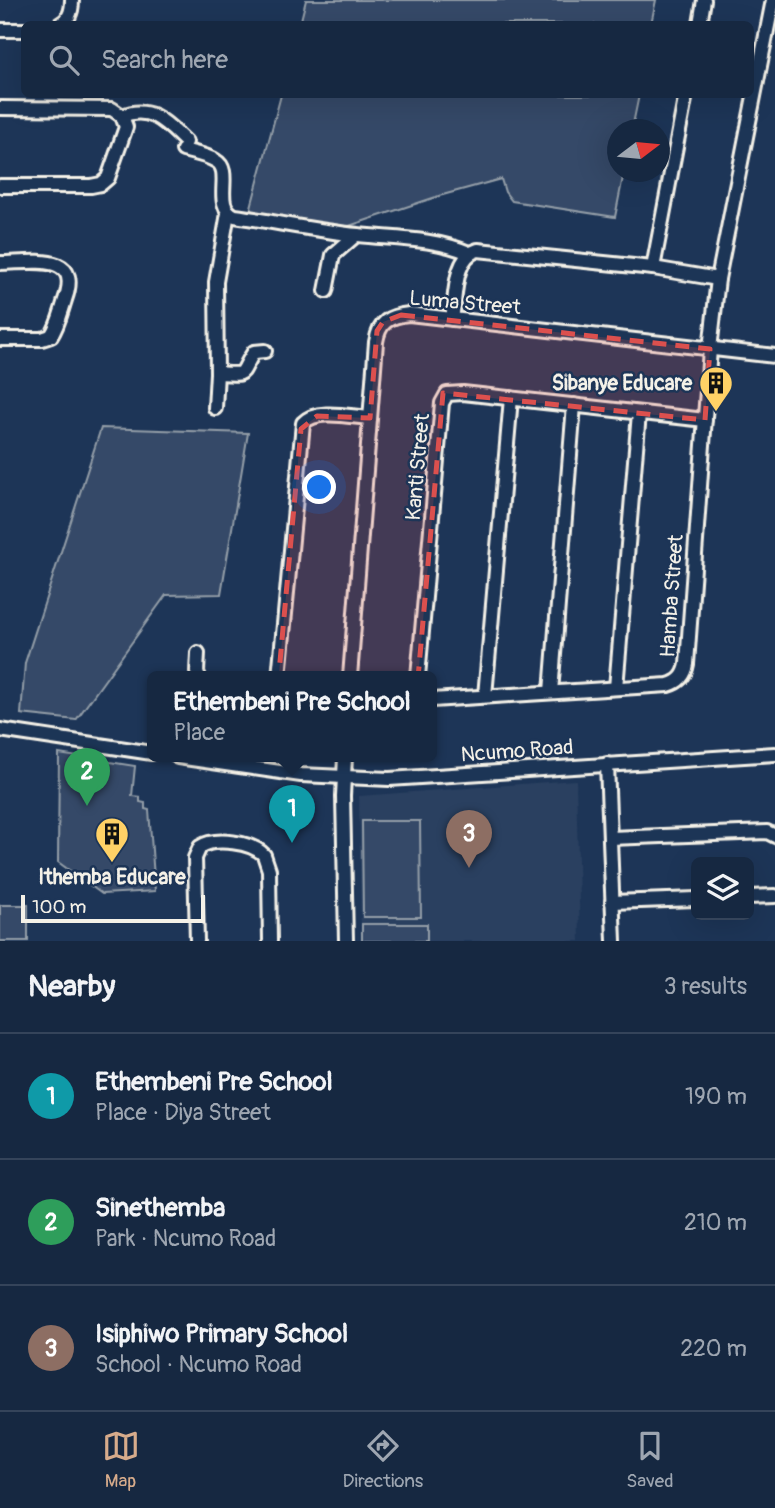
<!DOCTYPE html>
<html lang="en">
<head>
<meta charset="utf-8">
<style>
  :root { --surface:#162841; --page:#1f3048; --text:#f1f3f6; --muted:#9ea6b1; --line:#35445a; --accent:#d6ab8b }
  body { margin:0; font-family:Pangolin,sans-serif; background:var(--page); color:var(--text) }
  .controls { position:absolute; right:21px; bottom:21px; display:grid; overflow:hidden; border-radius:10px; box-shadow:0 7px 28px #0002 }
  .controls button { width:63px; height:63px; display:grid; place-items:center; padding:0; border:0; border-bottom:2px solid var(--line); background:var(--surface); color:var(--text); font:35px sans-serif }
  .compass { position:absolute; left:607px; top:119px; width:63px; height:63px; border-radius:50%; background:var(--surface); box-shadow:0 7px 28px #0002; rotate:74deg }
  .scale { position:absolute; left:21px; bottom:18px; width:184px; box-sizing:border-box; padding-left:7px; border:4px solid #f4f1e8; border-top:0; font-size:19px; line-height:24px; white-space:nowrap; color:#f4f1e8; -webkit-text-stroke:5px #1d3557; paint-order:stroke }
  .you { position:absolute; left:320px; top:488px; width:24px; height:24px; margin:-18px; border:5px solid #fff; border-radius:50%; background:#1a73e8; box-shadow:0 0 0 10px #1a73e833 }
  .badge { display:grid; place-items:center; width:46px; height:46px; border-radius:50%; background:var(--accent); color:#fff; font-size:23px; font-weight:700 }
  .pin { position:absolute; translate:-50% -58px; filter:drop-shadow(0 2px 4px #0008) }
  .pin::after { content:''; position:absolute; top:37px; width:24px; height:21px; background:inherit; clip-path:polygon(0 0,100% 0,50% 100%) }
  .popup { position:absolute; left:147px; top:671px; width:290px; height:91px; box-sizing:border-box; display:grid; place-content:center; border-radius:10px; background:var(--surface); filter:drop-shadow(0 2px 5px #0005); font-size:23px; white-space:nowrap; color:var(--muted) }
  .popup b { font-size:26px; color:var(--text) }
  .popup::after { content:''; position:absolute; left:50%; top:100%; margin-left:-14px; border:14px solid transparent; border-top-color:var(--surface) }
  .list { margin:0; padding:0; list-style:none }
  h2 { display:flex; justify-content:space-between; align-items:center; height:91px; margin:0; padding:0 28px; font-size:30px }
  h2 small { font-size:23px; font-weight:400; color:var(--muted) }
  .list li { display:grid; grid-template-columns:46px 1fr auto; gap:21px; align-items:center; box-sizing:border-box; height:126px; padding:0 28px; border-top:2px solid var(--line) }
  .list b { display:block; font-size:26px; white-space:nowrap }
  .list p { margin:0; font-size:23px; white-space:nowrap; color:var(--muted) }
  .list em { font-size:23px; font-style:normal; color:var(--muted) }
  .icon { flex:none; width:38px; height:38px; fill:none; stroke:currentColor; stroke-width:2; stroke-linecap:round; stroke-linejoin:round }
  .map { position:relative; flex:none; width:775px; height:941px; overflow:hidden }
  .search { position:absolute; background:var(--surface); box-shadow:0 7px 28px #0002; left:21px; right:21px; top:21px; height:77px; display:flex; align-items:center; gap:18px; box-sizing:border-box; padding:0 24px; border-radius:10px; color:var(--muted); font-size:26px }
  .sheet { height:469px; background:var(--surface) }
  nav { display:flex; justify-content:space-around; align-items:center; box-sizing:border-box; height:98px; border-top:2px solid var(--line); background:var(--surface); font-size:19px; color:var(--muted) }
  nav a { display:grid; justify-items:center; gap:4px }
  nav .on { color:var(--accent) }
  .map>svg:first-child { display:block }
</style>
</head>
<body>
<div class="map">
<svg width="775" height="941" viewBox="0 0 775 941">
  <rect width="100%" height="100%" fill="#1d3557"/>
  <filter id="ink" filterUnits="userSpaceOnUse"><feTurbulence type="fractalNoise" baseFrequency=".0143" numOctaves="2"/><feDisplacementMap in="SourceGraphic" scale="14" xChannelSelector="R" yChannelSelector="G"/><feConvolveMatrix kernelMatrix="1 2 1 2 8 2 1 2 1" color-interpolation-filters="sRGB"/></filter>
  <g filter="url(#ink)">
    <polygon fill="#2a4060" points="576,780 580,941 361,941 359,796"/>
    <g fill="#354a67" stroke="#949ea8" stroke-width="2">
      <polygon points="306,0 656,0 651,24 300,24"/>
      <polygon points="281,95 281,94 639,95 632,129 618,130 618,172 624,172 615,217 512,201 505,192 501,179 439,196 346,227 250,211"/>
      <polygon points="101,428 248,433 221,594 166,595 76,720 21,714 25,663"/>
      <polygon points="59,754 135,766 132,796 140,797 140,802 145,803 145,809 149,810 155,891 102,894 58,862"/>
      <polygon points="362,821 420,821 421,917 363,917"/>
      <rect x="0" y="905" width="28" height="36"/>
      <rect x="362" y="924" width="65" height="17"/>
    </g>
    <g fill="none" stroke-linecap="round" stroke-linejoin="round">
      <g stroke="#f4f1e8" stroke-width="18">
        <g id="minor">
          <path d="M60 24C70 20 72 10 72 0"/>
          <polyline points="700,24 704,0"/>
          <polyline points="0,30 24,30"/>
          <polyline points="0,108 112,109 122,116 126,127 108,178 101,184 91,186 0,186"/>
          <path d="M122 116C151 104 167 124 186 142"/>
          <path d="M183 150C193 153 207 155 216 161 234 171 211 206 235 216 276 222 317 231 358 235 396 239 434 238 469 253"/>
          <path d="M0 263C31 263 83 251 65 300 61 312 58 326 51 336L42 339H0"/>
          <polyline points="653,268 686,94"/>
          <polyline points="326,291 333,255 356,235"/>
          <path d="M452 319C456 298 453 257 478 250L653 268 718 279"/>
          <path d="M217 373C250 375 238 376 254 352L265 351"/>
          <polyline points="215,408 217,373 216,282 228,213"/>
          <polyline points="198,653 197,672 199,677"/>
          <path d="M279 677 303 423C317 408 351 417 370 418"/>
          <path d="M350 677 376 342C379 322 389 316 409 314L775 356"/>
          <polyline points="418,677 442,403 447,394 463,393 705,420"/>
          <polyline points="616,688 639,413"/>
          <polyline points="551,692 574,405"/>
          <polyline points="485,696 511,398"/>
          <path d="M432 700 668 685C679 682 685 676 687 664L710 349 718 279 773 0"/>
          <polyline points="0,730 152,753"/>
          <polyline points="178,757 301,775 389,779 775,754"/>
          <polyline points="345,757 343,796 346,941"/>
          <polyline points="607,764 614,941"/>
          <polyline points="610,838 767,832 775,836"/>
          <polyline points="749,897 775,896"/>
          <polyline points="612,902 696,899"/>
          <path d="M197 941 195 858 200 847C215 837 252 842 264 855L269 870 270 941"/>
        </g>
      </g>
      <use href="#minor" stroke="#1d3557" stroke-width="12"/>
    </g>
  </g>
  <path fill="#dc504e" fill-opacity="0.2" stroke="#dc504e" stroke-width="5" stroke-dasharray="14 9" stroke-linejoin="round" d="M401 315 710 349 705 420 443 393 416 701 349 706 277 695 301 429 317 416 370 418 377 331 383 322Z"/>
  <defs>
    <g id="building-pin" transform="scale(1.75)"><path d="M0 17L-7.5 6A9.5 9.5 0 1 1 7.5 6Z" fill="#ffd166" stroke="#1d3557"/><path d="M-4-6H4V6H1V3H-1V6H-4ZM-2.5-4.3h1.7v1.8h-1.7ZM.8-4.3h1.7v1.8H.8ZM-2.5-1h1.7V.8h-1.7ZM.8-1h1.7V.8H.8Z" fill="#111"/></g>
  </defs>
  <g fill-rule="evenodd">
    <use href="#building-pin" x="716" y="383"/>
    <use href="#building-pin" x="112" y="834"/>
  </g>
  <g text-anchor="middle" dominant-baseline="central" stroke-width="5" stroke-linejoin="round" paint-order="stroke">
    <g font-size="21" fill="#f4f1e8" stroke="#1d3557">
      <text transform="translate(465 303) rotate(5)">Luma Street</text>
      <text transform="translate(418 467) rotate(-85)">Kanti Street</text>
      <text transform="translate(672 596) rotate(-86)">Hamba Street</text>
      <text transform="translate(517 751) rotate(-4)">Ncumo Road</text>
    </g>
    <g font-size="21" font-weight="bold" fill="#f4f1e8" stroke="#1d3557" text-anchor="end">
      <text x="692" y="383">Sibanye Educare</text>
      <text x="112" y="877" text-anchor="middle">Ithemba Educare</text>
    </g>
  </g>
</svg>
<div class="controls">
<button><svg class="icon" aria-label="layers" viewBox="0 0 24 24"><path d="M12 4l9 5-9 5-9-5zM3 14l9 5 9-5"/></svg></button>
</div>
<svg class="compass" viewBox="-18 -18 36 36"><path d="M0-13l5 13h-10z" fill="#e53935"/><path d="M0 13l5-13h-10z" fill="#9ea6b1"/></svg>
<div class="scale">100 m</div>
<div class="you"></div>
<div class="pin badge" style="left:292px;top:843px;background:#0f9aa8">1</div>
<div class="popup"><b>Ethembeni Pre School</b>Place</div>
<div class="pin badge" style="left:87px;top:806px;background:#2e9e5b">2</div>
<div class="pin badge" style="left:469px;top:868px;background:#8d6e63">3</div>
<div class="search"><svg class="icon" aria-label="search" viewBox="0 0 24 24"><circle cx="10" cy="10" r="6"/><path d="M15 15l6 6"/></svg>Search here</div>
</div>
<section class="sheet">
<h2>Nearby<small>3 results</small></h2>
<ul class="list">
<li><span class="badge" style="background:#0f9aa8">1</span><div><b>Ethembeni Pre School</b><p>Place · Diya Street</p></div><em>190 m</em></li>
<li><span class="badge" style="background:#2e9e5b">2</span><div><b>Sinethemba</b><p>Park · Ncumo Road</p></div><em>210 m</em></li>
<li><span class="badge" style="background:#8d6e63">3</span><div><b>Isiphiwo Primary School</b><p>School · Ncumo Road</p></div><em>220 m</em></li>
</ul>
</section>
<nav>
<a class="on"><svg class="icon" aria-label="map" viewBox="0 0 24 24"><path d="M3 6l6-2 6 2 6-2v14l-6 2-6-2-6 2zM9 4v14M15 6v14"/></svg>Map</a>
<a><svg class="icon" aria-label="directions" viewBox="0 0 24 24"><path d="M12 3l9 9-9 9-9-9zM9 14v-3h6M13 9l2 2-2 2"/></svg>Directions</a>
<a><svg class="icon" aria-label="saved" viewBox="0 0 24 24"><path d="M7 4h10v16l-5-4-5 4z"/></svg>Saved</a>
</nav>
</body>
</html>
